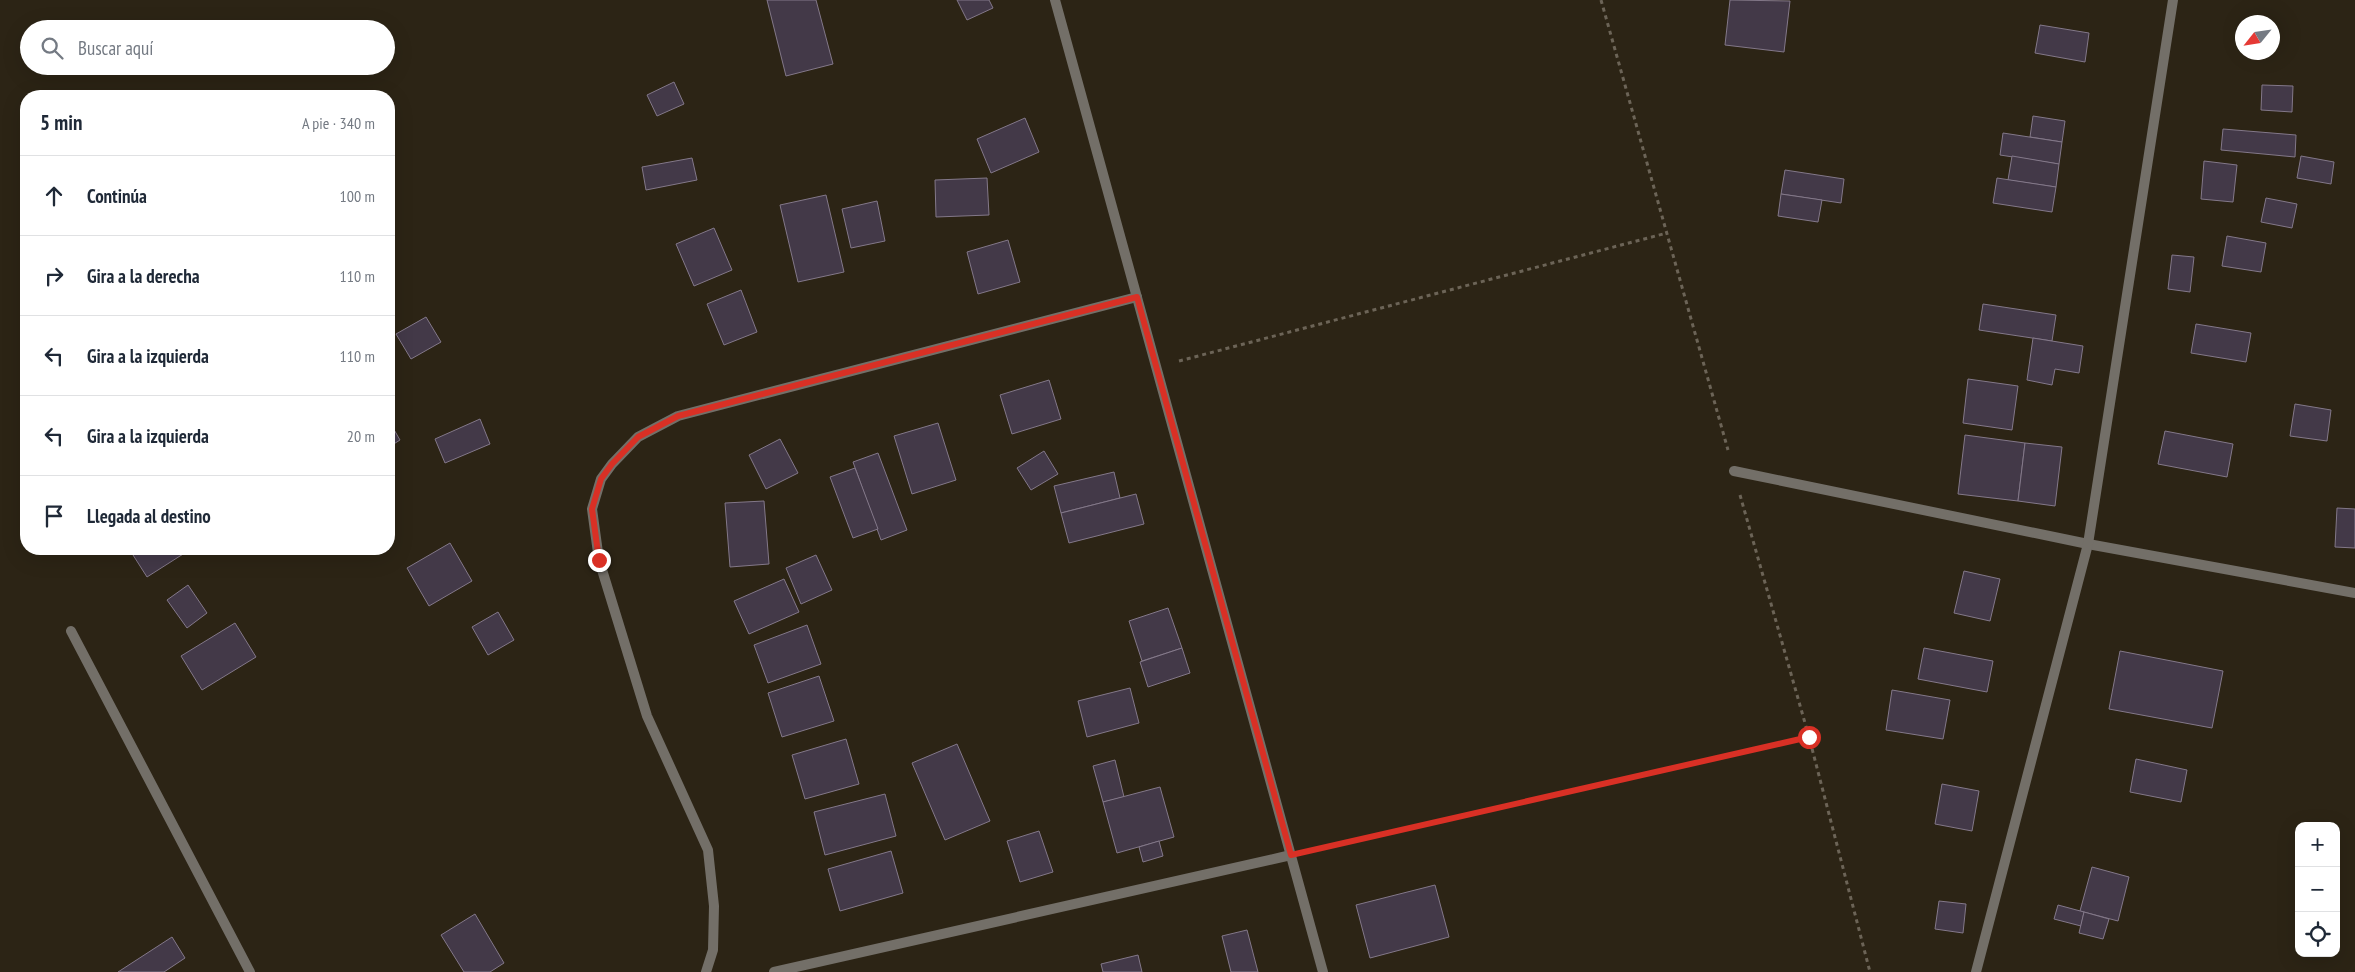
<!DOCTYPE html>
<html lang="es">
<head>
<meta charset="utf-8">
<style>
  :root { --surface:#fff; --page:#f2f2f3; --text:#1f2937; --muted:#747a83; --line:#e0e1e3 }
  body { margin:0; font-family:"PT Sans Narrow",sans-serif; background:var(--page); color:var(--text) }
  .controls { position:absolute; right:15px; bottom:15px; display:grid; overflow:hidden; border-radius:10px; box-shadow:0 5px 20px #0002 }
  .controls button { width:45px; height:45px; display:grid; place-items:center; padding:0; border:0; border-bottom:1px solid var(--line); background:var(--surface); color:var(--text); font:25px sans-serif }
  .compass { position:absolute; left:2235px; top:15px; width:45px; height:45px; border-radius:50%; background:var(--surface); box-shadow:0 5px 20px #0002; rotate:240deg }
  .stop { position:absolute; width:15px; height:15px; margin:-11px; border:4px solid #d93025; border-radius:50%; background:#fff }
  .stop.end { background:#d93025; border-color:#fff; box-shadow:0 1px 5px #0008 }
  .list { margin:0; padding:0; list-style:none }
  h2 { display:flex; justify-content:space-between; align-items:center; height:65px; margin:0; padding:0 20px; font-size:21px }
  h2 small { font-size:16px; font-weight:400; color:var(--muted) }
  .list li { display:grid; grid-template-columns:32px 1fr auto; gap:15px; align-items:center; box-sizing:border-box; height:80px; padding:0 20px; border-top:1px solid var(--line) }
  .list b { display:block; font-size:19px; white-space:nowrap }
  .list em { font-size:16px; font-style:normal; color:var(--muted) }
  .icon { flex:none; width:28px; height:28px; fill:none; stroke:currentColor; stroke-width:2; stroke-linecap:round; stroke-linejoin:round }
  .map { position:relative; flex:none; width:2355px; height:972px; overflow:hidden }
  .search { position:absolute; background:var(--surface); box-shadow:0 5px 20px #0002; left:20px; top:20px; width:375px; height:55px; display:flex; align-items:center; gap:12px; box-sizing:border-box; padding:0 18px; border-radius:28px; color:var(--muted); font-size:19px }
  .panel { position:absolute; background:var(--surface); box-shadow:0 5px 20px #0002; left:20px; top:90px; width:375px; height:465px; border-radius:20px }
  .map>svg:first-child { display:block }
</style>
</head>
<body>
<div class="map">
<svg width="2355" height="972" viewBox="0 0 2355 972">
  <rect width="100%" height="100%" fill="#2c2415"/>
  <g fill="#433948" stroke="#837889">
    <polygon points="767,0 816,0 833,64 786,76"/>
    <polygon points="957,0 989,0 993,8 967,20"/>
    <polygon points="1730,0 1790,1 1784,52 1725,45"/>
    <polygon points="2040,25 2089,33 2085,62 2035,53"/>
    <polygon points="674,82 684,104 657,116 647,95"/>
    <polygon points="2262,85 2293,86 2292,112 2261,110"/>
    <polygon points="2033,116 2065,121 2062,142 2030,137"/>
    <polygon points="1025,118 1039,152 991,173 977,139"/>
    <polygon points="2223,129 2296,135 2295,157 2221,150"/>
    <polygon points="2003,133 2062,142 2059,164 2000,155"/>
    <polygon points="2012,156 2059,164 2056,187 2008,180"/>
    <polygon points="2301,156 2334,162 2331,184 2297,178"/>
    <polygon points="692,158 697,180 646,190 642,167"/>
    <polygon points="2204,161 2237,165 2233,202 2201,199"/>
    <polygon points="1785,170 1844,179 1841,203 1781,194"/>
    <polygon points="987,178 989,215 936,217 935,180"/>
    <polygon points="1997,178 2056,187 2052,212 1993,203"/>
    <polygon points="1781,194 1822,200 1818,222 1778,216"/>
    <polygon points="826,195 844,272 798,282 780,205"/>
    <polygon points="2266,198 2297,204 2292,228 2261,222"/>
    <polygon points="877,201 885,241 851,248 842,209"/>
    <polygon points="714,228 732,270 694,286 676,244"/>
    <polygon points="2227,236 2266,243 2261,272 2222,266"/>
    <polygon points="1008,240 1020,282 978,294 967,252"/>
    <polygon points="2172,255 2194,257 2190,292 2168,289"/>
    <polygon points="741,290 757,332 724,345 707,304"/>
    <polygon points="1983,304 2056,315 2052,341 1979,330"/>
    <polygon points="426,317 441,342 411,359 396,334"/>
    <polygon points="2196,324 2251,333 2246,362 2191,353"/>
    <polygon points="2033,338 2083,346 2079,373 2055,369 2052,385 2027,380"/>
    <polygon points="1968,379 2018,386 2012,430 1963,423"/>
    <polygon points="1049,380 1061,419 1012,434 1000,395"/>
    <polygon points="2295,404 2331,410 2327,441 2290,436"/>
    <polygon points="480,419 490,444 445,463 435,439"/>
    <polygon points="389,421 400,440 389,447"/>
    <polygon points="938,423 956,480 912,494 894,436"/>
    <polygon points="2165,431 2233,444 2227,477 2158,464"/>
    <polygon points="1965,435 2025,443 2018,501 1958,494"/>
    <polygon points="780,439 798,473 766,489 749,455"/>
    <polygon points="2025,443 2062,447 2055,506 2018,501"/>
    <polygon points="1044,451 1058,474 1031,490 1017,468"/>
    <polygon points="878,453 907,530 881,540 853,462"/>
    <polygon points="855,468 878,529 853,538 830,477"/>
    <polygon points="1114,472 1120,498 1061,513 1054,486"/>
    <polygon points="1136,494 1144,524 1069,543 1061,513"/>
    <polygon points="764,501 769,564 730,567 725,503"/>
    <polygon points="2337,508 2355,509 2355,548 2335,547"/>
    <polygon points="450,543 472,581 429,606 407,568"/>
    <polygon points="142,549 191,549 147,577 133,555"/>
    <polygon points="816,555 832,590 801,604 786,568"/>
    <polygon points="1964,571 2000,579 1990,621 1954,613"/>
    <polygon points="784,579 799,612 749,634 734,601"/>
    <polygon points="188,585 207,613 187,628 167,600"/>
    <polygon points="1168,608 1182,648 1142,661 1129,621"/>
    <polygon points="498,612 514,640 488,655 472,627"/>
    <polygon points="235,623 256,657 202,690 181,656"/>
    <polygon points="807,625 821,664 768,683 754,645"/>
    <polygon points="1182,648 1190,673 1148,687 1140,662"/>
    <polygon points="1924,648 1993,661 1987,692 1918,679"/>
    <polygon points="2120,651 2223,671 2212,728 2109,709"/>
    <polygon points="819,676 834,721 782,737 768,693"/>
    <polygon points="1130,688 1139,723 1087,737 1078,701"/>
    <polygon points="1892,690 1950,700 1943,739 1886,730"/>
    <polygon points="846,739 859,784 805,799 792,755"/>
    <polygon points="957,744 990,821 945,840 912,763"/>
    <polygon points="2136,759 2187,770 2181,802 2130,792"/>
    <polygon points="1115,760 1124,797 1103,802 1093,766"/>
    <polygon points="1942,784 1979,791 1972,831 1935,824"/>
    <polygon points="1160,787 1174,837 1117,853 1103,802"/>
    <polygon points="885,794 896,836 825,855 814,812"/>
    <polygon points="1039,831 1053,872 1020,882 1007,841"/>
    <polygon points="1159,841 1163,856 1143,862 1139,847"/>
    <polygon points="891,851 903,893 840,911 828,869"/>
    <polygon points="2092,867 2129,877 2118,921 2080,911"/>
    <polygon points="1435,885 1449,937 1370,958 1356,905"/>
    <polygon points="1939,901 1966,904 1963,933 1935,929"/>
    <polygon points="2058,905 2084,912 2081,926 2054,919"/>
    <polygon points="2084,912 2109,919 2103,939 2079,933"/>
    <polygon points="475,914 504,963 490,972 464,972 441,935"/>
    <polygon points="1247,930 1258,972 1231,972 1222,936"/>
    <polygon points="172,937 185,958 164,972 118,972"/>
    <polygon points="1138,955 1142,972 1103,972 1101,964"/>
  </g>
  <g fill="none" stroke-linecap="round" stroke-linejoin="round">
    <g stroke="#6c6457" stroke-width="3" stroke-dasharray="4 4" stroke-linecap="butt">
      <polyline points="1601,0 1728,450"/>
      <polyline points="1179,361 1667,233"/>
      <polyline points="1740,495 1809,737 1870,972"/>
      <polyline points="1312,850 1809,737"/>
    </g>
    <g stroke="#736f68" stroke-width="10">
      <polyline points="1055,0 1323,972"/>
      <polyline points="1734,471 2088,544 2355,593"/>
      <polyline points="71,631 250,972"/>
      <polyline points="706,972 713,950 714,906 708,850 647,716 599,560 592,509 601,479 612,464 638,437 678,416 1137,297"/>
      <polyline points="774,972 1291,855"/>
      <polyline points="1976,972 2088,544 2173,0"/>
    </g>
  </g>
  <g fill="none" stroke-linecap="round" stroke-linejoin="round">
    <polyline stroke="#d93025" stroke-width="6" points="599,560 592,509 601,479 612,464 638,437 678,416 1137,297 1291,855 1809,737"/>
  </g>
</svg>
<div class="controls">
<button>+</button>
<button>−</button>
<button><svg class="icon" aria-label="locate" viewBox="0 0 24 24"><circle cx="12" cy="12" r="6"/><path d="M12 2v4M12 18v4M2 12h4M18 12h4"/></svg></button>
</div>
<svg class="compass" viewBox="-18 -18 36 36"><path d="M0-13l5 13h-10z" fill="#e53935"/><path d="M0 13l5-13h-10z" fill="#747a83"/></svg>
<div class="stop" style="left:1809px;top:737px"></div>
<div class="stop end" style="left:599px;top:560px"></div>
<div class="search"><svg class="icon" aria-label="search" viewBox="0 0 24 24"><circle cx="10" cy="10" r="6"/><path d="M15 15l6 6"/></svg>Buscar aquí</div>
<section class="panel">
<h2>5 min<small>A pie · 340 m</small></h2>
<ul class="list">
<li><svg class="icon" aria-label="ahead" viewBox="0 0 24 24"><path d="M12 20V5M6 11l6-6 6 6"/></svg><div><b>Continúa</b></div><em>100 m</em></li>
<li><svg class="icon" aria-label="right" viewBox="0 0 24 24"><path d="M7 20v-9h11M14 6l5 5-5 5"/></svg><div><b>Gira a la derecha</b></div><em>110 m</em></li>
<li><svg class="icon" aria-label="left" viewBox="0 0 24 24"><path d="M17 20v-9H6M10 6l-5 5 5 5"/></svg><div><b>Gira a la izquierda</b></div><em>110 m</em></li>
<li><svg class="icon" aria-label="left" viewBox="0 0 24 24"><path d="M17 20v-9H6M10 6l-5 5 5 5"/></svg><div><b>Gira a la izquierda</b></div><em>20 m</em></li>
<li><svg class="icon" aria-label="arrive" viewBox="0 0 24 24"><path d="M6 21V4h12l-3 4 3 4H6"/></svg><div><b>Llegada al destino</b></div></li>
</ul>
</section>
</div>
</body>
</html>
